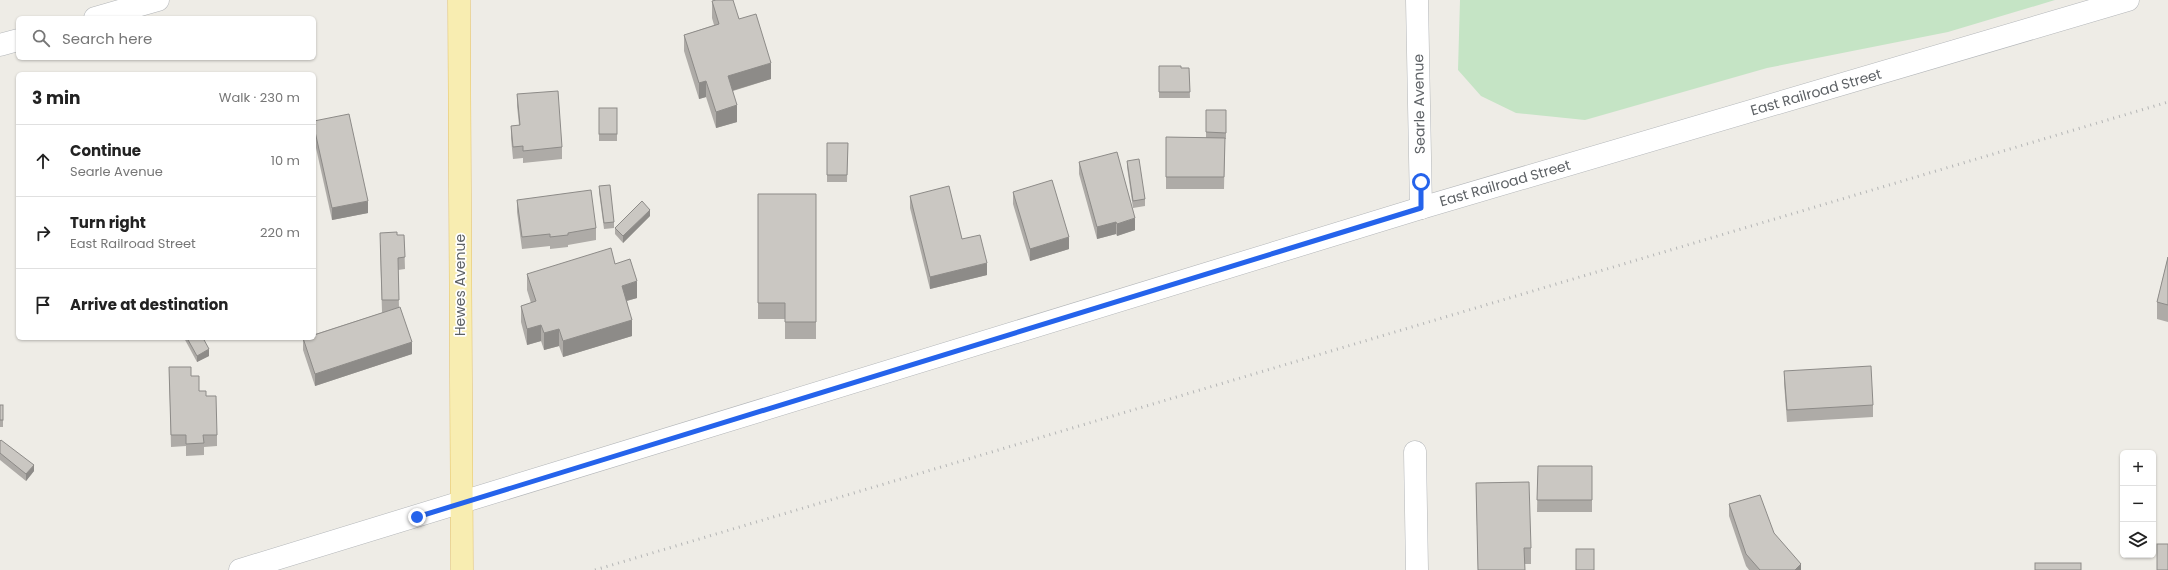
<!DOCTYPE html>
<html lang="en">
<head>
<meta charset="utf-8">
<style>
  :root { --surface:#fff; --page:#f6f6f6; --text:#222; --muted:#767676; --line:#e0e0e0 }
  body { margin:0; font-family:Poppins,sans-serif; background:var(--page); color:var(--text) }
  .controls { position:absolute; right:12px; bottom:12px; display:grid; overflow:hidden; border-radius:6px; box-shadow:0 1px 3px #0004 }
  .controls button { width:36px; height:36px; display:grid; place-items:center; padding:0; border:0; border-bottom:1px solid var(--line); background:var(--surface); color:var(--text); font:20px sans-serif }
  .stop { position:absolute; width:12px; height:12px; margin:-9px; border:3px solid #2563eb; border-radius:50%; background:#fff }
  .stop.end { background:#2563eb; border-color:#fff; box-shadow:0 1px 4px #0008 }
  .list { margin:0; padding:0; list-style:none }
  h2 { display:flex; justify-content:space-between; align-items:center; height:52px; margin:0; padding:0 16px; font-size:17px }
  h2 small { font-size:13px; font-weight:400; color:var(--muted) }
  .list li { display:grid; grid-template-columns:26px 1fr auto; gap:12px; align-items:center; box-sizing:border-box; height:72px; padding:0 16px; border-top:1px solid var(--line) }
  .list b { display:block; font-size:15px; white-space:nowrap }
  .list p { margin:0; font-size:13px; white-space:nowrap; color:var(--muted) }
  .list em { font-size:13px; font-style:normal; color:var(--muted) }
  .icon { flex:none; width:22px; height:22px; fill:none; stroke:currentColor; stroke-width:2; stroke-linecap:round; stroke-linejoin:round }
  .map { position:relative; flex:none; width:2168px; height:570px; overflow:hidden }
  .search { position:absolute; background:var(--surface); box-shadow:0 1px 3px #0004; left:16px; top:16px; width:300px; height:44px; display:flex; align-items:center; gap:10px; box-sizing:border-box; padding:0 14px; border-radius:6px; color:var(--muted); font-size:15px }
  .panel { position:absolute; background:var(--surface); box-shadow:0 1px 3px #0004; left:16px; top:72px; width:300px; height:268px; border-radius:6px }
  .map>svg:first-child { display:block }
</style>
</head>
<body>
<div class="map">
<svg width="2168" height="570" viewBox="0 0 2168 570">
  <rect width="100%" height="100%" fill="#eeece6"/>
  <polygon fill="#c5e4c5" points="1460,0 2055,0 1948,32 1767,68 1585,120 1516,113 1481,96 1458,70"/>
  <g fill="none" stroke-linecap="round" stroke-linejoin="round">
    <g stroke="#b3b6b9" stroke-width="23">
      <g id="minor">
        <polyline points="1417,0 1421,208"/>
        <polyline points="95,18 158,0"/>
        <polyline points="0,45 18,40"/>
        <polyline points="1415,452 1417,570"/>
        <polyline points="240,570 1421,208 2128,0"/>
      </g>
    </g>
    <g stroke="#e5c268" stroke-width="23">
      <polyline id="major" points="459,0 462,570"/>
    </g>
    <use href="#minor" stroke="#fff" stroke-width="22"/>
    <use href="#major" stroke="#f8edb1" stroke-width="22"/>
    <polyline stroke="#b4b5b5" stroke-width="3" stroke-dasharray="1 5" stroke-linecap="butt" points="595,570 2168,102"/>
  </g>
  <g fill="#aeaba7">
    <polygon points="712,1 739,19 771,79 733,91 737,122 716,128 706,97 699,99 684,51 684,35 714,25 712,18"/>
    <polygon points="1159,66 1181,68 1189,68 1190,98 1159,98"/>
    <polygon points="517,94 562,147 562,159 523,163 523,158 513,159 511,138 511,126 519,125 517,106"/>
    <rect x="599" y="108" width="18" height="33"/>
    <polygon points="1206,110 1226,110 1226,139 1225,139 1224,189 1166,189 1166,137 1206,138"/>
    <polygon points="314,121 368,213 332,220 314,139"/>
    <polygon points="827,143 848,143 847,182 827,182"/>
    <polygon points="1127,161 1145,199 1145,206 1133,208 1127,167"/>
    <polygon points="1079,162 1135,230 1117,236 1116,234 1097,239 1079,174"/>
    <polygon points="599,186 614,222 614,228 604,229 599,192"/>
    <polygon points="1013,192 1069,249 1030,261 1013,204"/>
    <polygon points="758,194 816,194 816,339 785,339 785,319 758,319"/>
    <polygon points="910,196 962,239 987,275 930,289 910,208"/>
    <polygon points="517,200 596,228 596,240 568,245 568,247 550,249 550,246 522,249 517,212"/>
    <polygon points="650,216 623,243 615,234 615,228"/>
    <polygon points="397,235 404,235 405,269 398,270 399,307 412,354 315,386 303,350 303,338 384,312 382,312 380,245"/>
    <polygon points="2168,257 2168,322 2157,319 2157,302"/>
    <polygon points="615,264 637,298 627,301 632,336 563,357 559,346 544,350 541,341 527,345 521,322 521,306 531,303 527,290 527,274"/>
    <polygon points="184,338 203,338 209,356 197,362"/>
    <polygon points="169,367 199,391 206,396 217,435 217,446 204,447 204,455 186,456 186,446 171,447"/>
    <polygon points="1784,371 1873,405 1873,417 1787,422 1784,383"/>
    <rect x="0" y="405" width="3" height="22"/>
    <polygon points="0,441 34,471 26,481 0,460"/>
    <polygon points="1538,466 1592,466 1592,512 1537,512"/>
    <polygon points="1476,483 1531,548 1531,564 1525,564 1525,570 1478,570"/>
    <polygon points="1729,504 1774,533 1801,570 1749,570 1746,566 1729,516"/>
  </g>
  <g fill="#8d8b88">
    <polygon points="771,63 771,79 728,92 728,76"/>
    <polygon points="706,81 706,97 699,99 699,83"/>
    <polygon points="737,105 737,122 716,128 716,112"/>
    <polygon points="368,201 368,213 332,220 332,208"/>
    <polygon points="650,210 650,216 623,243 623,236"/>
    <polygon points="1135,218 1135,230 1117,236 1117,224"/>
    <polygon points="1116,222 1116,234 1097,239 1097,227"/>
    <polygon points="1069,237 1069,249 1030,261 1030,249"/>
    <polygon points="987,263 987,275 930,289 930,277"/>
    <polygon points="637,281 637,298 622,302 622,286"/>
    <polygon points="632,320 632,336 563,357 563,341"/>
    <polygon points="541,325 541,341 527,345 527,329"/>
    <polygon points="559,329 559,346 544,350 544,333"/>
    <polygon points="412,342 412,354 315,386 315,374"/>
    <polygon points="209,349 209,356 197,362 197,356"/>
    <polygon points="34,465 34,471 26,481 26,474"/>
    <polygon points="1801,564 1801,570 1795,570"/>
  </g>
  <g fill="#cac7c2" stroke="#8d8b88">
    <polygon points="716,0 733,0 739,19 756,14 771,63 728,76 737,105 716,112 706,81 699,83 684,35 719,24 712,1"/>
    <polygon points="1159,66 1181,66 1181,68 1189,68 1190,92 1159,92"/>
    <polygon points="558,91 562,147 523,151 523,146 513,147 511,126 520,125 517,94"/>
    <rect x="599" y="108" width="18" height="26"/>
    <polygon points="1206,110 1226,110 1226,133 1206,132"/>
    <polygon points="349,114 368,201 332,208 314,127 314,121"/>
    <polygon points="1166,137 1225,138 1224,177 1166,177"/>
    <polygon points="827,143 848,143 847,175 827,175"/>
    <polygon points="1117,152 1135,218 1117,224 1116,222 1097,227 1079,162"/>
    <polygon points="1139,159 1145,199 1133,201 1127,161"/>
    <polygon points="1052,180 1069,237 1030,249 1013,192"/>
    <polygon points="610,185 614,222 604,223 599,186"/>
    <polygon points="949,186 962,239 980,235 987,263 930,277 910,196"/>
    <polygon points="591,190 596,228 568,233 568,235 550,237 550,234 522,237 517,200"/>
    <polygon points="758,194 816,194 816,322 785,322 785,303 758,303"/>
    <polygon points="642,201 650,210 623,236 615,228"/>
    <polygon points="397,232 397,235 404,235 405,257 398,258 399,300 382,300 380,233"/>
    <polygon points="611,248 615,264 630,259 637,281 622,286 632,320 563,341 559,329 544,333 541,325 527,329 521,306 536,301 527,274"/>
    <polygon points="2168,257 2168,305 2157,302"/>
    <polygon points="400,307 412,342 315,374 303,338 314,338 314,335"/>
    <polygon points="187,338 203,338 209,349 197,356"/>
    <polygon points="1871,366 1873,405 1787,410 1784,371"/>
    <polygon points="169,367 191,367 191,376 199,376 199,391 206,391 206,396 216,396 217,435 203,435 204,443 186,444 186,435 171,435"/>
    <rect x="0" y="405" width="3" height="15"/>
    <polygon points="1,440 34,465 26,474 0,453 0,441"/>
    <polygon points="1538,466 1592,466 1592,500 1537,500"/>
    <polygon points="1529,482 1531,548 1524,548 1525,570 1478,570 1476,483"/>
    <polygon points="1760,495 1774,533 1801,564 1795,570 1760,570 1746,554 1729,504"/>
    <rect x="2157" y="544" width="11" height="26"/>
    <rect x="1576" y="549" width="18" height="21"/>
    <rect x="2035" y="563" width="46" height="7"/>
  </g>
  <g fill="none" stroke-linecap="round" stroke-linejoin="round">
    <polyline stroke="#2563eb" stroke-width="5" points="417,517 1421,208 1421,182"/>
  </g>
  <g text-anchor="middle" dominant-baseline="central" stroke-width="3.5" stroke-linejoin="round" paint-order="stroke">
    <g font-size="14" fill="#5d6165" stroke="#fff">
      <text transform="translate(1816 92) rotate(-16)">East Railroad Street</text>
      <text transform="translate(1419 104) rotate(-91)">Searle Avenue</text>
      <text transform="translate(1505 183) rotate(-16)">East Railroad Street</text>
      <text transform="translate(460 285) rotate(-90)">Hewes Avenue</text>
    </g>
  </g>
</svg>
<div class="controls">
<button>+</button>
<button>−</button>
<button><svg class="icon" aria-label="layers" viewBox="0 0 24 24"><path d="M12 4l9 5-9 5-9-5zM3 14l9 5 9-5"/></svg></button>
</div>
<div class="stop" style="left:1421px;top:182px"></div>
<div class="stop end" style="left:417px;top:517px"></div>
<div class="search"><svg class="icon" aria-label="search" viewBox="0 0 24 24"><circle cx="10" cy="10" r="6"/><path d="M15 15l6 6"/></svg>Search here</div>
<section class="panel">
<h2>3 min<small>Walk · 230 m</small></h2>
<ul class="list">
<li><svg class="icon" aria-label="ahead" viewBox="0 0 24 24"><path d="M12 20V5M6 11l6-6 6 6"/></svg><div><b>Continue</b><p>Searle Avenue</p></div><em>10 m</em></li>
<li><svg class="icon" aria-label="right" viewBox="0 0 24 24"><path d="M7 20v-9h11M14 6l5 5-5 5"/></svg><div><b>Turn right</b><p>East Railroad Street</p></div><em>220 m</em></li>
<li><svg class="icon" aria-label="arrive" viewBox="0 0 24 24"><path d="M6 21V4h12l-3 4 3 4H6"/></svg><div><b>Arrive at destination</b></div></li>
</ul>
</section>
</div>
</body>
</html>
